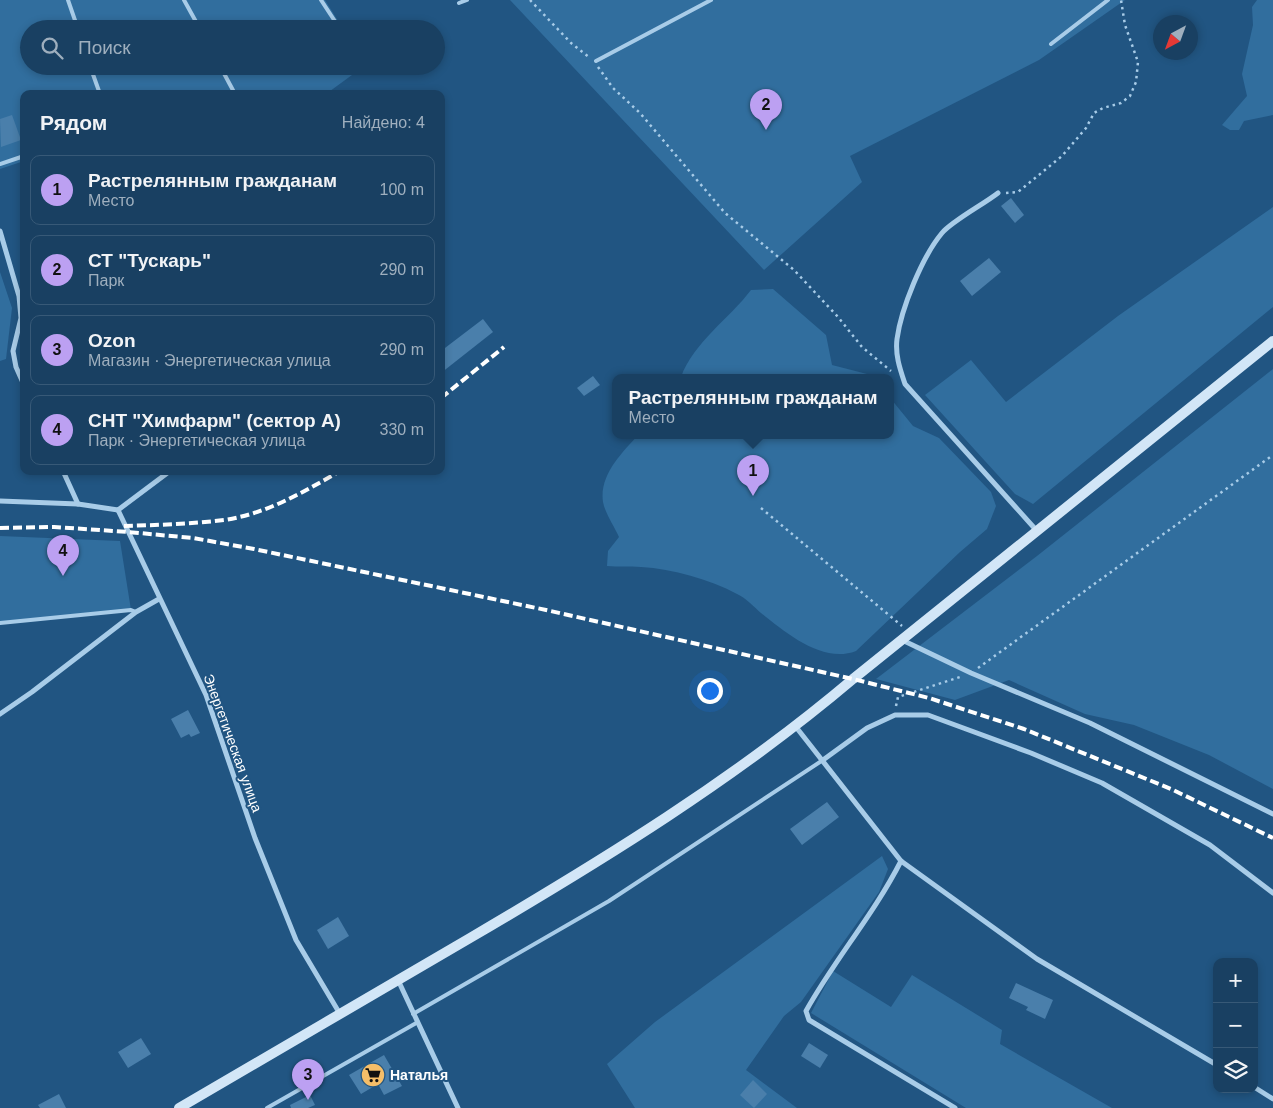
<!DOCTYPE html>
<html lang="ru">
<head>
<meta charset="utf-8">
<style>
  :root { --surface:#194062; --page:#224768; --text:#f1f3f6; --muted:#9fafbe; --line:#375977; --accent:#bca0f2 }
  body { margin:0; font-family:Helvetica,sans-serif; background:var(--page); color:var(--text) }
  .controls { position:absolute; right:15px; bottom:15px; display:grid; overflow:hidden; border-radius:10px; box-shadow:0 2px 8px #0003 }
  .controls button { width:45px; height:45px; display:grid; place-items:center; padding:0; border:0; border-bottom:1px solid var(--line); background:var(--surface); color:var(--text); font:25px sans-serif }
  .compass { position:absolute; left:1153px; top:15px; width:45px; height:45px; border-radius:50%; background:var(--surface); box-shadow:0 2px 8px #0003; rotate:221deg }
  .you { position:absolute; left:709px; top:690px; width:18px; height:18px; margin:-12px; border:4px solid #fff; border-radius:50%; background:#1a73e8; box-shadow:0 0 0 8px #1a73e833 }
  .badge { display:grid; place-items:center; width:32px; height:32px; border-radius:50%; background:var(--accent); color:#111; font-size:16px; font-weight:700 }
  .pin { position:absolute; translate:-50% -41px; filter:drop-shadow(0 1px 2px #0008) }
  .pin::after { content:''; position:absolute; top:26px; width:18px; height:15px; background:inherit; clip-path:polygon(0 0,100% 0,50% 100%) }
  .popup { position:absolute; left:612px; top:374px; width:282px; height:65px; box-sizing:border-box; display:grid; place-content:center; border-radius:10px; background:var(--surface); filter:drop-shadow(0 1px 4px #0005); font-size:16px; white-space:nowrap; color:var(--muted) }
  .popup b { font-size:19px; color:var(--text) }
  .popup::after { content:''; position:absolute; left:50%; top:100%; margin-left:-10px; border:10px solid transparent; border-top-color:var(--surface) }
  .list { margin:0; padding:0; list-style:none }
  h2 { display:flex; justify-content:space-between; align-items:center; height:65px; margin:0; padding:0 20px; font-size:21px }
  h2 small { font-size:16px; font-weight:400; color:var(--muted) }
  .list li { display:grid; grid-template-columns:32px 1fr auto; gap:15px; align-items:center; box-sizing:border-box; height:70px; margin:0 10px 10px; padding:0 10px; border:1px solid var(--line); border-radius:10px }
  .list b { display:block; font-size:19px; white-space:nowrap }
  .list p { margin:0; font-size:16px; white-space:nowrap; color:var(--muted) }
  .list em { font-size:16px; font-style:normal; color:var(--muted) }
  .icon { flex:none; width:28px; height:28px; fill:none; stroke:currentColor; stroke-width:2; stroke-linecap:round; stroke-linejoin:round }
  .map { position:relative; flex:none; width:1273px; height:1108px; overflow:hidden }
  .search { position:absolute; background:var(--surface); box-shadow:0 2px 8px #0003; left:20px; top:20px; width:425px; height:55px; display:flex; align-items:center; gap:12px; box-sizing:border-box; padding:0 18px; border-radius:28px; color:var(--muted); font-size:19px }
  .panel { position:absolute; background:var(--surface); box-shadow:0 2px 8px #0003; left:20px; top:90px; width:425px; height:385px; border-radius:10px }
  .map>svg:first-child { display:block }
</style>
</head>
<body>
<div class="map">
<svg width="1273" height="1108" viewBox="0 0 1273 1108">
  <rect width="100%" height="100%" fill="#215582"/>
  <g fill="#316e9e">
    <polygon points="0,0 325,0 343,29 29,29 29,66 358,66 352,75 326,94 24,94 24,161 0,169"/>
    <polygon points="510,0 1125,0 1039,60 850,156 862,182 764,270"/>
    <polygon points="1257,0 1273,0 1273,115 1244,121 1239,130 1230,130 1222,125 1247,96 1242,74 1253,25 1252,7"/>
    <polygon points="1273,207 1273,307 1033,504 1015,494 925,395 971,360 1006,402 1118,316"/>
    <polygon points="0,272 12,308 6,359 0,361"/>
    <path d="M773 289 826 335 832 365 867 374 870 377H681C694 342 729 319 751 290Z"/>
    <polygon points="1273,369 1273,789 1209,755 1134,725 1085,714 1009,680 955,700 876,679 1037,556"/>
    <path d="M891 399 913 426 939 438 967 467 991 492 996 506 987 529 960 552 856 651C823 664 786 633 761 613 754 607 746 598 737 594 709 579 673 569 641 567 629 566 619 567 607 566L608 551 619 537C614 526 605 513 603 502 599 475 622 453 638 435H890Z"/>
    <polygon points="0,536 120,541 131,610 0,623"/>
    <polygon points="882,856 888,869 879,892 801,1002 784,1016 746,1070 797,1108 635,1108 607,1064 655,1022"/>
    <polygon points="833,971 891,1007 912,975 1002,1030 1000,1044 1112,1108 966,1108 811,1013"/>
  </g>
  <g fill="#4a7fab">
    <polygon points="12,115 21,140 1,147 0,119"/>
    <polygon points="1011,198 1024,215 1015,223 1001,206"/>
    <polygon points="989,258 1001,272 972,296 960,281"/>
    <polygon points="483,319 493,332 441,373 441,351"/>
    <polygon points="593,376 600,385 584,396 577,388"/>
    <polygon points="188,710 200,733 191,737 189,734 181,738 171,719"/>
    <polygon points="827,802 839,817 802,845 790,829"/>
    <polygon points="338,917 349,936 328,949 317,930"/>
    <polygon points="1016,983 1053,1000 1045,1019 1026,1010 1028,1007 1009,998"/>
    <polygon points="141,1038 151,1054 128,1068 118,1052"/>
    <polygon points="809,1043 828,1055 820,1068 801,1056"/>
    <polygon points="384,1055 402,1086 384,1095 378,1084 361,1094 349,1075"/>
    <polygon points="753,1080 767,1094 754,1108 740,1095"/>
    <polygon points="59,1094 66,1108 40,1108 38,1105"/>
    <polygon points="310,1095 315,1105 308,1108 291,1108 290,1105"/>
  </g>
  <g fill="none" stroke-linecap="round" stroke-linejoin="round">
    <g stroke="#a8cce8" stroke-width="2.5" stroke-dasharray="2.5 4" stroke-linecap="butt">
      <polyline points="530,0 571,43 590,58"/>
      <polyline points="598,67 613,88 640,113 725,213 794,270 838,317 862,347 891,371"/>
      <polyline points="1006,193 1018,192 1062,156 1086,128 1094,113 1103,108 1121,103 1130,96 1136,82 1138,62 1125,25 1121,0"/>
      <polyline points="761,508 902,626"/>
      <polyline points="978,668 1273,455"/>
      <polyline points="896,706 898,697 960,677"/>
    </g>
    <g stroke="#a8cce8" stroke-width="4">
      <polyline points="68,0 78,29"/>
      <polyline points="184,0 200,29"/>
      <polyline points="321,0 340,29"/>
      <polyline points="459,3 467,0"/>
      <polyline points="1051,44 1108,0"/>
      <polyline points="596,61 711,0"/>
      <polyline points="90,66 100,94"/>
      <polyline points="220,66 235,94"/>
      <polyline points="364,66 365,69"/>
      <polyline points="0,164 24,156"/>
      <polyline points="0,623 131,610 136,612"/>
      <polyline points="413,1014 609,901 823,760"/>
      <polyline points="267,1108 418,1022"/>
    </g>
    <g stroke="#a8cce8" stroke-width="5">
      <path d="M998 193C984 204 952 221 942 233 922 257 901 309 897 339 895 355 900 369 905 384L1037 531"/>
      <polyline points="0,231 19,296 21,318 13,351 16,367 24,385"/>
      <polyline points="63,471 78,504"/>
      <polyline points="0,501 78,504 118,510"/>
      <polyline points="118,510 206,695 255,838 296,940 340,1014"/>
      <polyline points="118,510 170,471"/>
      <polyline points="902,640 971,673 1090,723 1273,814"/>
      <polyline points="0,714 32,692 136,612 159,599"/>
      <polyline points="796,727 901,861 1037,959 1217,1065"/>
      <polyline points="823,760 867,728 895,715 928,715 1031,753 1102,783 1210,845 1273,893"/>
      <path d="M901 861C874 914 835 959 806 1011L809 1020 955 1108"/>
      <polyline points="398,980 458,1108"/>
      <polyline points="1254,1087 1273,1099"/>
    </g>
    <path stroke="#d2e6f7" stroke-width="10" d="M179 1108C276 1051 373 995 470 938 603 860 735 779 853 679L1273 341"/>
    <g stroke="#fff" stroke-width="4" stroke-dasharray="9 4" stroke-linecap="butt">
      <polyline points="441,398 504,347"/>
      <path d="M124 526C156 525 191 524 224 520 266 514 304 492 340 471"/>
      <polyline points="0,528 54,527 128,532 193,538 254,549 546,610 853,679 929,698 1024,729 1171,789 1273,838"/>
    </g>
  </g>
  <defs>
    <g id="supermarket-disc" transform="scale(1.25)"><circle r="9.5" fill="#f5be69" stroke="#215582"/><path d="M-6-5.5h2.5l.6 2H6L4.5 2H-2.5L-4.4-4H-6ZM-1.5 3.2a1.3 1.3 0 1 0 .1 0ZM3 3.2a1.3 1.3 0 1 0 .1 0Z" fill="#111"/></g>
  </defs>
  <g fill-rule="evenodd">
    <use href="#supermarket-disc" x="373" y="1075"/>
  </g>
  <g text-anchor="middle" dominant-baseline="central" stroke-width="4" stroke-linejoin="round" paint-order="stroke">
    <g font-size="14" fill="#fff" stroke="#215582">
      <text transform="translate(233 743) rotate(70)">Энергетическая улица</text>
    </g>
    <g font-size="14" font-weight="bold" fill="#fff" stroke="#215582" text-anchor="start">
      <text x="390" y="1075">Наталья</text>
    </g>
  </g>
</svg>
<div class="controls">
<button>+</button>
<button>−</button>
<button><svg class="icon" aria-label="layers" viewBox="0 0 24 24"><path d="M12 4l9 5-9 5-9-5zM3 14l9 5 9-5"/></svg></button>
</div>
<svg class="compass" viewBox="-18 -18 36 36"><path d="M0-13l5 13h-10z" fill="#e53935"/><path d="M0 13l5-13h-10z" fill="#9fafbe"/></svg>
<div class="you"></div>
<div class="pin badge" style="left:753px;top:496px">1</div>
<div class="popup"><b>Растрелянным гражданам</b>Место</div>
<div class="pin badge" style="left:766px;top:130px">2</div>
<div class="pin badge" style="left:308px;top:1100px">3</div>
<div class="pin badge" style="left:63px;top:576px">4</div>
<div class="search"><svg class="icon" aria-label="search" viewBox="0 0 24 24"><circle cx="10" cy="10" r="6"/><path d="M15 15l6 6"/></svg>Поиск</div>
<section class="panel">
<h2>Рядом<small>Найдено: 4</small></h2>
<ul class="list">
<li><span class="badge">1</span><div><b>Растрелянным гражданам</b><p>Место</p></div><em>100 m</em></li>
<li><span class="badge">2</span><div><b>СТ &quot;Тускарь&quot;</b><p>Парк</p></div><em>290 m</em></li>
<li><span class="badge">3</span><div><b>Ozon</b><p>Магазин · Энергетическая улица</p></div><em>290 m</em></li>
<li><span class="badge">4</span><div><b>СНТ &quot;Химфарм&quot; (сектор А)</b><p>Парк · Энергетическая улица</p></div><em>330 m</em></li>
</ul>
</section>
</div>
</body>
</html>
